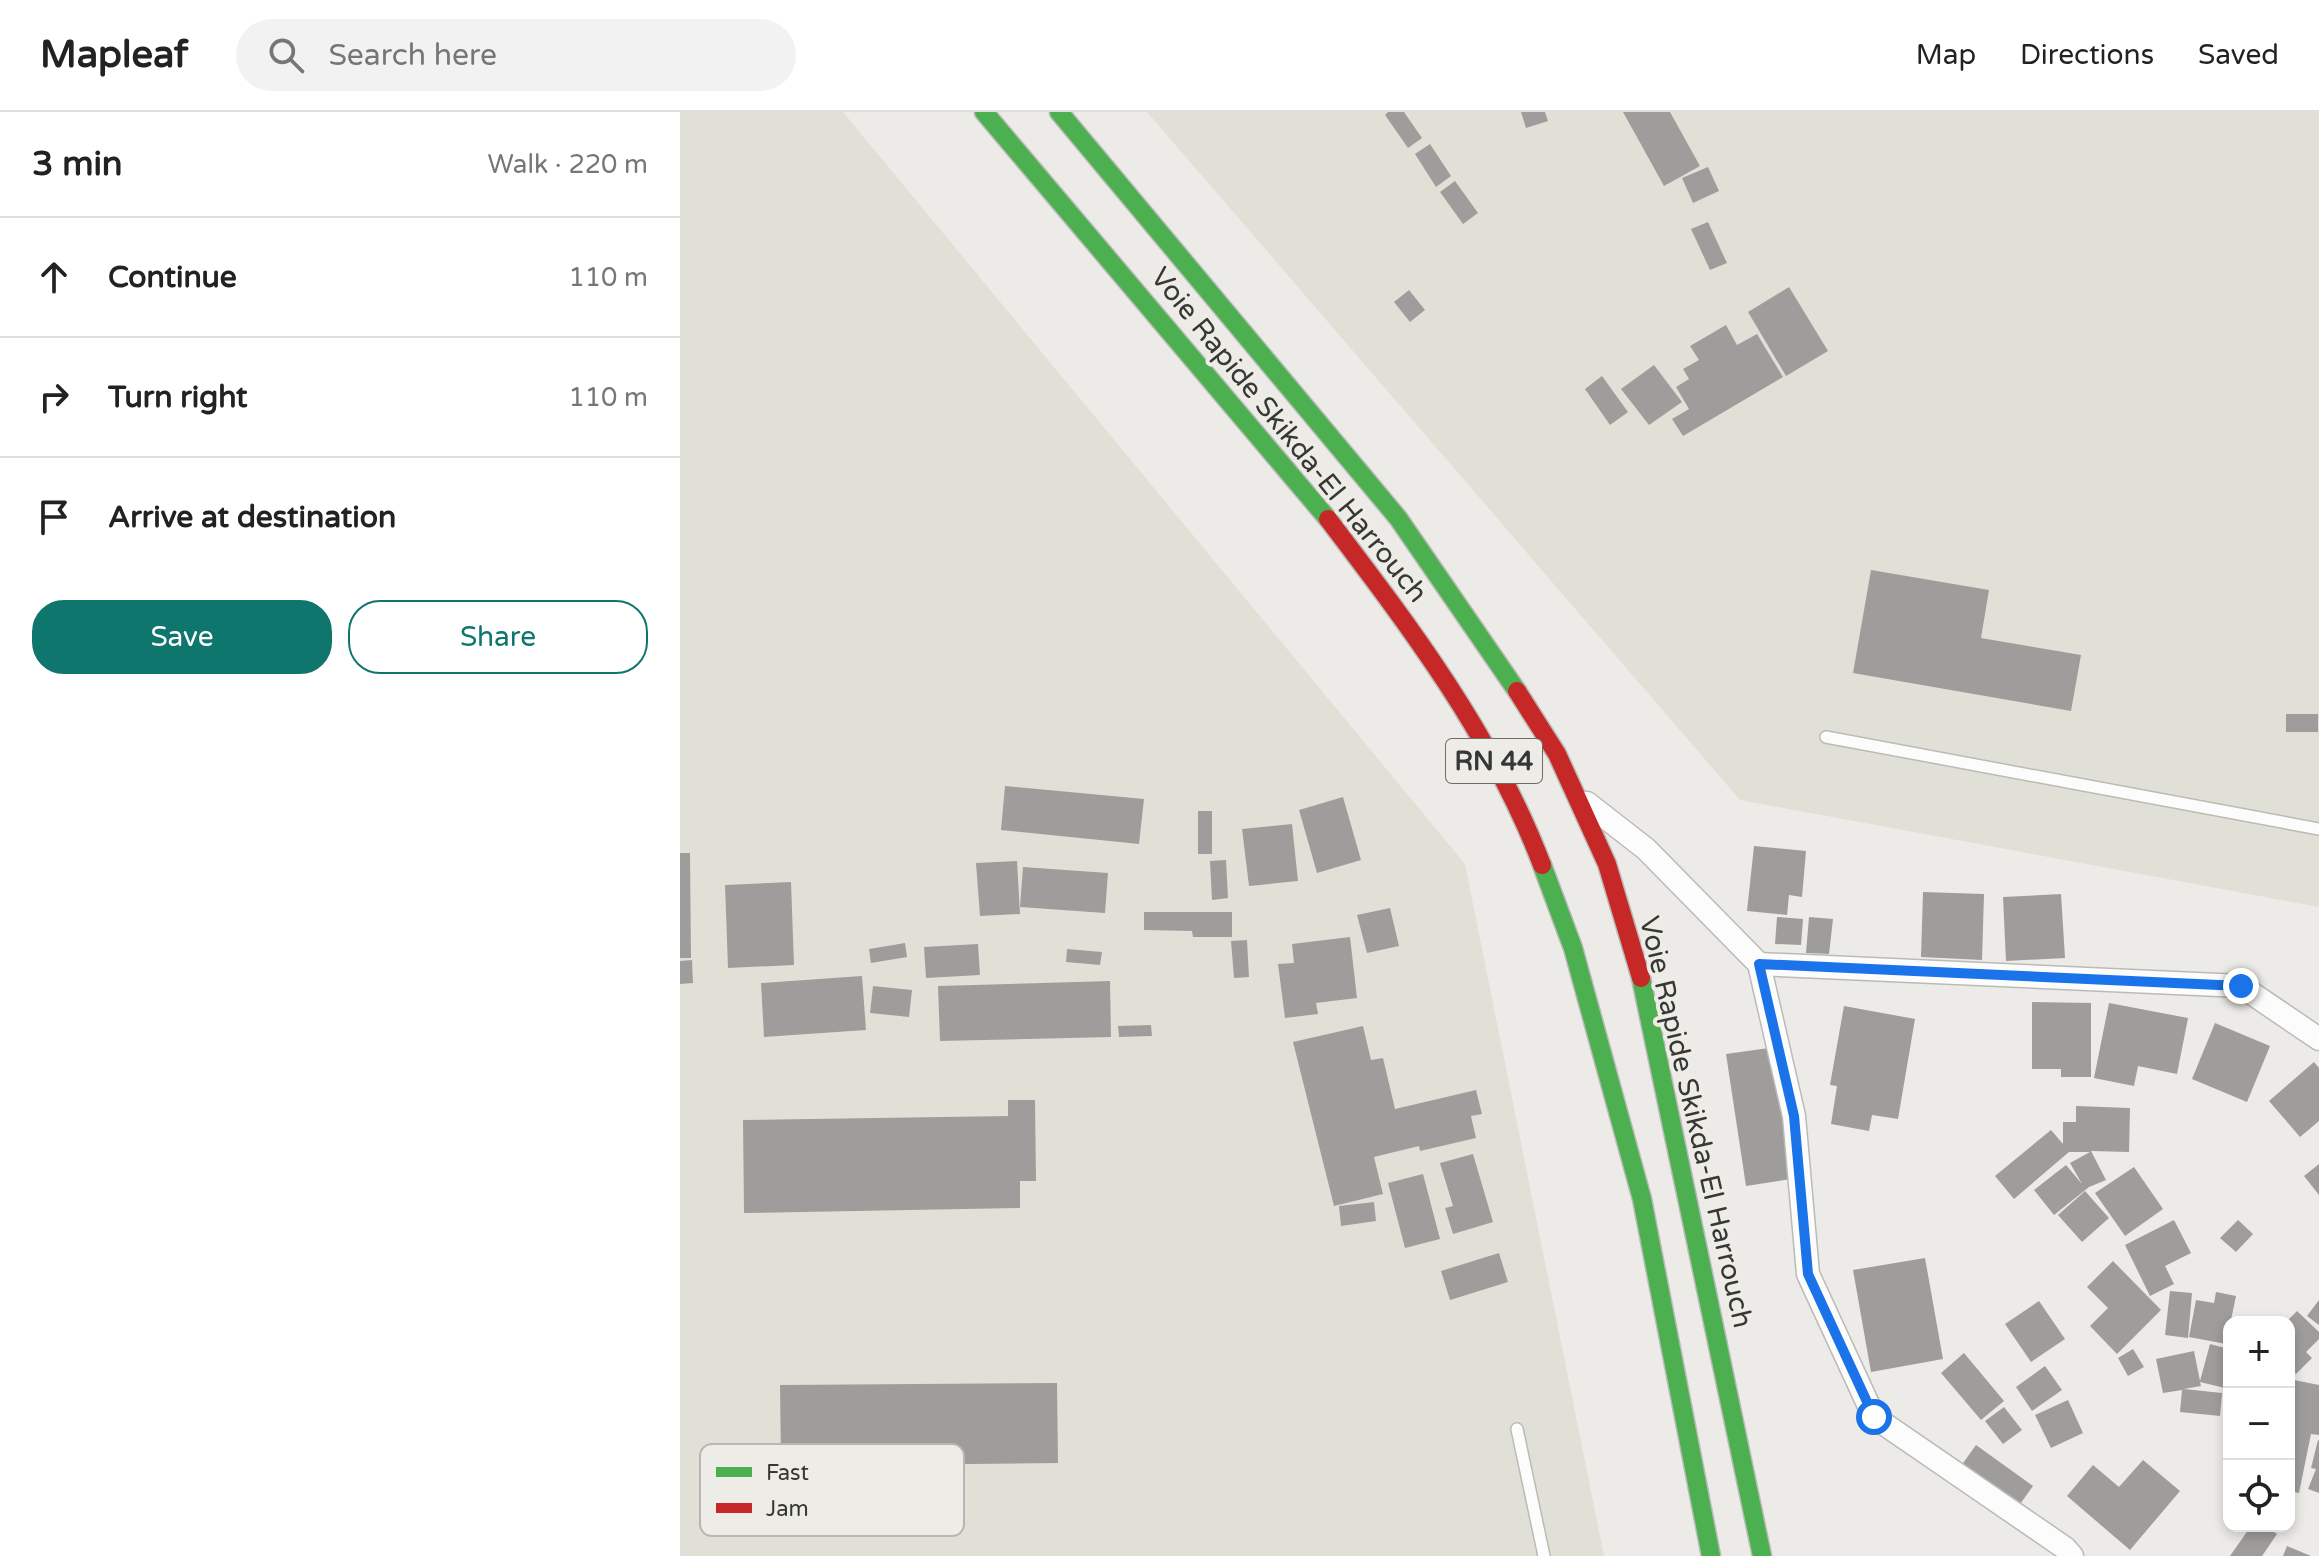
<!DOCTYPE html>
<html lang="en">
<head>
<meta charset="utf-8">
<style>
  :root { --surface:#fff; --page:#f2f2f2; --text:#222; --muted:#767676; --line:#e0e0e0; --accent:#0f766e }
  body { margin:0; font-family:"Varela Round",sans-serif; background:var(--page); color:var(--text) }
  .controls { position:absolute; right:24px; bottom:24px; display:grid; overflow:hidden; border-radius:16px; box-shadow:0 4px 12px #0003 }
  .controls button { width:72px; height:72px; display:grid; place-items:center; padding:0; border:0; border-bottom:2px solid var(--line); background:var(--surface); color:var(--text); font:40px sans-serif }
  .stop { position:absolute; width:24px; height:24px; margin:-18px; border:6px solid #1a73e8; border-radius:50%; background:#fff }
  .stop.end { background:#1a73e8; border-color:#fff; box-shadow:0 2px 8px #0008 }
  .list { margin:0; padding:0; list-style:none }
  h2 { display:flex; justify-content:space-between; align-items:center; height:104px; margin:0; padding:0 32px; font-size:34px }
  h2 small { font-size:26px; font-weight:400; color:var(--muted) }
  .list li { display:grid; grid-template-columns:52px 1fr auto; gap:24px; align-items:center; box-sizing:border-box; height:120px; padding:0 32px; border-top:2px solid var(--line) }
  .list b { display:block; font-size:30px; white-space:nowrap }
  .list em { font-size:26px; font-style:normal; color:var(--muted) }
  .actions { display:flex; gap:16px; padding:24px 32px }
  .actions a { flex:1; padding:18px 0; border:2px solid var(--accent); border-radius:32px; text-align:center; font-size:28px; color:var(--accent) }
  .actions .main { background:var(--accent); color:#fff }
  .icon { flex:none; width:44px; height:44px; fill:none; stroke:currentColor; stroke-width:2; stroke-linecap:round; stroke-linejoin:round }
  .map { position:relative; flex:none; width:1639px; height:1444px; overflow:hidden }
  header { display:flex; align-items:center; gap:48px; box-sizing:border-box; height:112px; padding:0 40px; background:var(--surface); border-bottom:2px solid var(--line) }
  header strong { font-size:38px }
  nav { display:flex; gap:44px; margin-inline-start:auto; font-size:28px }
  .search { width:560px; height:72px; background:var(--page); display:flex; align-items:center; gap:20px; box-sizing:border-box; padding:0 28px; border-radius:44px; color:var(--muted); font-size:30px }
  main { display:flex }
  aside { flex:1; background:var(--surface) }
  .map>svg:first-child { display:block }
</style>
</head>
<body>
<header>
<strong>Mapleaf</strong>
<div class="search"><svg class="icon" aria-label="search" viewBox="0 0 24 24"><circle cx="10" cy="10" r="6"/><path d="M15 15l6 6"/></svg>Search here</div>
<nav><a>Map</a><a>Directions</a><a>Saved</a></nav>
</header>
<main>
<aside>
<h2>3 min<small>Walk · 220 m</small></h2>
<ul class="list">
<li><svg class="icon" aria-label="ahead" viewBox="0 0 24 24"><path d="M12 20V5M6 11l6-6 6 6"/></svg><div><b>Continue</b></div><em>110 m</em></li>
<li><svg class="icon" aria-label="right" viewBox="0 0 24 24"><path d="M7 20v-9h11M14 6l5 5-5 5"/></svg><div><b>Turn right</b></div><em>110 m</em></li>
<li><svg class="icon" aria-label="arrive" viewBox="0 0 24 24"><path d="M6 21V4h12l-3 4 3 4H6"/></svg><div><b>Arrive at destination</b></div></li>
</ul>
<div class="actions"><a class="main">Save</a><a>Share</a></div>
</aside>
<div class="map">
<svg width="1639" height="1444" viewBox="0 0 1639 1444">
  <rect width="100%" height="100%" fill="#ecebe8"/>
  <g fill="#e1e0d7">
    <polygon points="0,0 163,0 785,752 924,1444 0,1444"/>
    <polygon points="467,0 1639,0 1639,795 1060,688"/>
  </g>
  <g fill="#9f9d9c">
    <polygon points="708,0 724,0 742,26 728,36 705,3"/>
    <polygon points="841,0 865,0 868,9 846,16"/>
    <polygon points="943,0 990,0 1020,54 984,74"/>
    <polygon points="750,32 771,64 756,75 735,42"/>
    <polygon points="1028,55 1039,79 1013,91 1002,66"/>
    <polygon points="775,69 798,101 783,112 760,80"/>
    <polygon points="1028,110 1047,151 1030,158 1011,117"/>
    <polygon points="1109,175 1148,239 1106,264 1068,200"/>
    <polygon points="729,178 745,198 730,210 714,190"/>
    <polygon points="1046,213 1057,233 1077,222 1103,265 1003,324 992,307 1009,297 996,275 1009,267 1003,257 1019,248 1010,234"/>
    <polygon points="974,253 1002,290 969,313 941,277"/>
    <polygon points="922,264 948,300 930,313 905,277"/>
    <polygon points="1191,458 1309,478 1301,526 1401,543 1391,599 1173,561"/>
    <rect x="1606" y="602" width="32" height="18"/>
    <polygon points="325,674 464,687 459,732 321,718"/>
    <polygon points="663,685 681,748 637,761 619,698"/>
    <rect x="518" y="699" width="14" height="43"/>
    <polygon points="612,712 618,769 569,774 562,717"/>
    <polygon points="1074,734 1126,739 1122,785 1109,783 1107,803 1067,799"/>
    <polygon points="0,741 10,741 11,846 0,846"/>
    <polygon points="546,748 548,786 532,788 530,749"/>
    <polygon points="337,749 340,802 300,804 296,751"/>
    <polygon points="343,755 428,761 425,801 340,795"/>
    <polygon points="111,770 114,853 48,856 45,773"/>
    <polygon points="1243,780 1304,782 1302,848 1241,845"/>
    <polygon points="1381,782 1385,846 1326,849 1323,785"/>
    <polygon points="710,796 719,834 687,841 677,803"/>
    <polygon points="464,800 552,800 552,825 513,825 512,819 464,818"/>
    <polygon points="1097,805 1123,807 1121,833 1095,832"/>
    <polygon points="1129,805 1153,807 1149,842 1126,841"/>
    <polygon points="670,825 677,886 636,891 638,902 605,906 598,852 614,851 612,832"/>
    <polygon points="567,828 569,865 554,866 551,829"/>
    <polygon points="225,831 227,845 191,851 189,837"/>
    <polygon points="298,832 300,863 246,866 244,835"/>
    <polygon points="387,837 422,840 420,853 386,850"/>
    <polygon points="12,848 13,871 0,872 0,849"/>
    <polygon points="182,864 186,918 84,925 81,871"/>
    <polygon points="430,869 431,925 260,929 258,874"/>
    <polygon points="193,874 232,878 229,905 190,901"/>
    <polygon points="1352,890 1411,891 1411,965 1381,965 1381,957 1352,957"/>
    <polygon points="1429,891 1508,906 1497,962 1458,954 1454,974 1414,966"/>
    <polygon points="1164,894 1235,907 1218,1007 1192,1003 1189,1019 1151,1012 1157,974 1150,973"/>
    <polygon points="1535,911 1590,934 1567,990 1512,967"/>
    <polygon points="471,913 472,924 439,925 438,914"/>
    <polygon points="683,914 691,948 703,946 715,997 796,978 802,1002 791,1004 796,1026 740,1039 739,1034 694,1045 703,1082 654,1094 613,930"/>
    <polygon points="1110,933 1130,1064 1066,1074 1046,942"/>
    <polygon points="1634,950 1639,956 1639,1009 1620,1025 1589,989"/>
    <polygon points="328,988 355,988 356,1069 340,1069 340,1096 64,1101 63,1008 328,1004"/>
    <polygon points="1396,994 1450,996 1449,1040 1411,1039 1426,1068 1409,1075 1374,1103 1354,1078 1386,1053 1402,1072 1390,1051 1410,1040 1389,1040 1334,1087 1315,1064 1371,1018 1383,1032 1383,1010 1396,1010"/>
    <polygon points="793,1042 813,1110 773,1122 765,1096 773,1094 760,1051"/>
    <polygon points="1639,1052 1639,1083 1624,1064"/>
    <polygon points="1454,1055 1483,1097 1445,1124 1415,1081"/>
    <polygon points="743,1062 760,1127 725,1136 708,1071"/>
    <polygon points="1405,1079 1429,1106 1402,1130 1378,1103"/>
    <polygon points="694,1090 696,1109 661,1114 659,1094"/>
    <polygon points="1494,1108 1511,1141 1485,1154 1494,1172 1470,1184 1445,1133"/>
    <polygon points="1558,1108 1573,1122 1556,1140 1540,1126"/>
    <polygon points="819,1141 828,1170 770,1188 761,1159"/>
    <polygon points="1245,1146 1263,1247 1191,1260 1173,1158"/>
    <polygon points="1433,1149 1481,1198 1437,1242 1410,1214 1428,1196 1407,1175"/>
    <polygon points="1490,1179 1512,1181 1508,1226 1485,1223"/>
    <polygon points="1536,1180 1556,1184 1546,1232 1509,1225 1516,1188 1534,1191"/>
    <polygon points="1639,1188 1639,1213 1627,1204"/>
    <polygon points="1359,1189 1385,1227 1351,1250 1325,1212"/>
    <polygon points="1617,1199 1639,1220 1639,1227 1626,1240 1632,1246 1616,1262 1609,1255 1609,1210 1606,1210"/>
    <polygon points="1530,1232 1549,1237 1549,1277 1520,1270 1521,1274 1504,1277 1542,1281 1540,1304 1500,1300 1502,1278 1483,1281 1476,1247 1514,1239 1520,1269"/>
    <polygon points="1453,1237 1464,1255 1448,1264 1438,1246"/>
    <polygon points="1284,1241 1324,1289 1301,1308 1261,1261"/>
    <polygon points="1365,1254 1382,1278 1352,1299 1336,1275"/>
    <polygon points="1609,1267 1639,1273 1639,1323 1631,1322 1619,1381 1609,1379"/>
    <polygon points="377,1271 378,1351 101,1354 100,1273"/>
    <polygon points="1388,1288 1403,1321 1371,1336 1355,1303"/>
    <polygon points="1324,1295 1342,1318 1323,1332 1305,1309"/>
    <polygon points="1638,1328 1639,1329 1639,1381 1628,1377 1636,1357 1631,1356"/>
    <polygon points="1296,1333 1353,1374 1333,1402 1276,1361"/>
    <polygon points="1463,1348 1500,1379 1450,1438 1387,1384 1413,1353 1439,1375"/>
    <polygon points="1571,1414 1585,1414 1597,1422 1582,1444 1550,1444"/>
    <polygon points="1607,1434 1631,1444 1603,1444"/>
  </g>
  <g fill="none" stroke-linecap="round" stroke-linejoin="round">
    <g stroke="#babab7" stroke-width="14">
      <g id="lane">
        <polyline points="1146,625 1639,717"/>
        <polyline points="837,1317 864,1444"/>
      </g>
    </g>
    <g stroke="#babab7" stroke-width="25">
      <g id="street">
        <polyline points="907,691 966,737 1079,852 1114,1004 1128,1162 1194,1305 1385,1436 1392,1444"/>
        <polyline points="1079,852 1561,874 1639,927"/>
      </g>
    </g>
    <g stroke="#babab7" stroke-width="21">
      <g id="fast">
        <polyline points="304,0 648,407"/>
        <polyline points="379,0 718,406 837,579"/>
        <polyline points="862,753 893,836 962,1087 1031,1444"/>
        <polyline points="961,866 1082,1444"/>
      </g>
    </g>
    <g stroke="#babab7" stroke-width="21">
      <g id="jam">
        <path d="M648 407C730 515 813 624 862 753"/>
        <polyline points="837,579 877,642 927,752 961,866"/>
      </g>
    </g>
    <use href="#lane" stroke="#fcfcfc" stroke-width="11"/>
    <use href="#street" stroke="#fcfcfc" stroke-width="22"/>
    <use href="#fast" stroke="#4caf50" stroke-width="18"/>
    <use href="#jam" stroke="#c62828" stroke-width="18"/>
  </g>
  <g fill="none" stroke-linecap="round" stroke-linejoin="round">
    <polyline stroke="#1a73e8" stroke-width="10" points="1194,1305 1128,1162 1114,1004 1079,852 1561,874"/>
  </g>
  <g text-anchor="middle" dominant-baseline="central" stroke-width="8" stroke-linejoin="round" paint-order="stroke">
    <rect fill="#edece7" stroke="#6e6d6a" stroke-width="2" x="766" y="627" width="96" height="44" rx="6"/>
    <g font-size="26" font-weight="bold" fill="#373735">
      <text x="814" y="649">RN 44</text>
    </g>
    <g font-size="28" fill="#373735" stroke="#edece7">
      <text transform="translate(609 323) rotate(51)">Voie Rapide Skikda-El Harrouch</text>
      <text transform="translate(1016 1010) rotate(77)">Voie Rapide Skikda-El Harrouch</text>
    </g>
  </g>
  <rect x="20" y="1332" width="264" height="92" rx="12" fill="#edece7" stroke="#b6b6b2" stroke-width="2"/>
  <rect x="36" y="1355" width="36" height="10" fill="#4caf50"/>
  <rect x="36" y="1391" width="36" height="10" fill="#c62828"/>
  <g font-size="22" fill="#373735">
    <text x="86" y="1368">Fast</text>
    <text x="86" y="1404">Jam</text>
  </g>
</svg>
<div class="controls">
<button>+</button>
<button>−</button>
<button><svg class="icon" aria-label="locate" viewBox="0 0 24 24"><circle cx="12" cy="12" r="6"/><path d="M12 2v4M12 18v4M2 12h4M18 12h4"/></svg></button>
</div>
<div class="stop" style="left:1194px;top:1305px"></div>
<div class="stop end" style="left:1561px;top:874px"></div>
</div>
</main>
</body>
</html>
